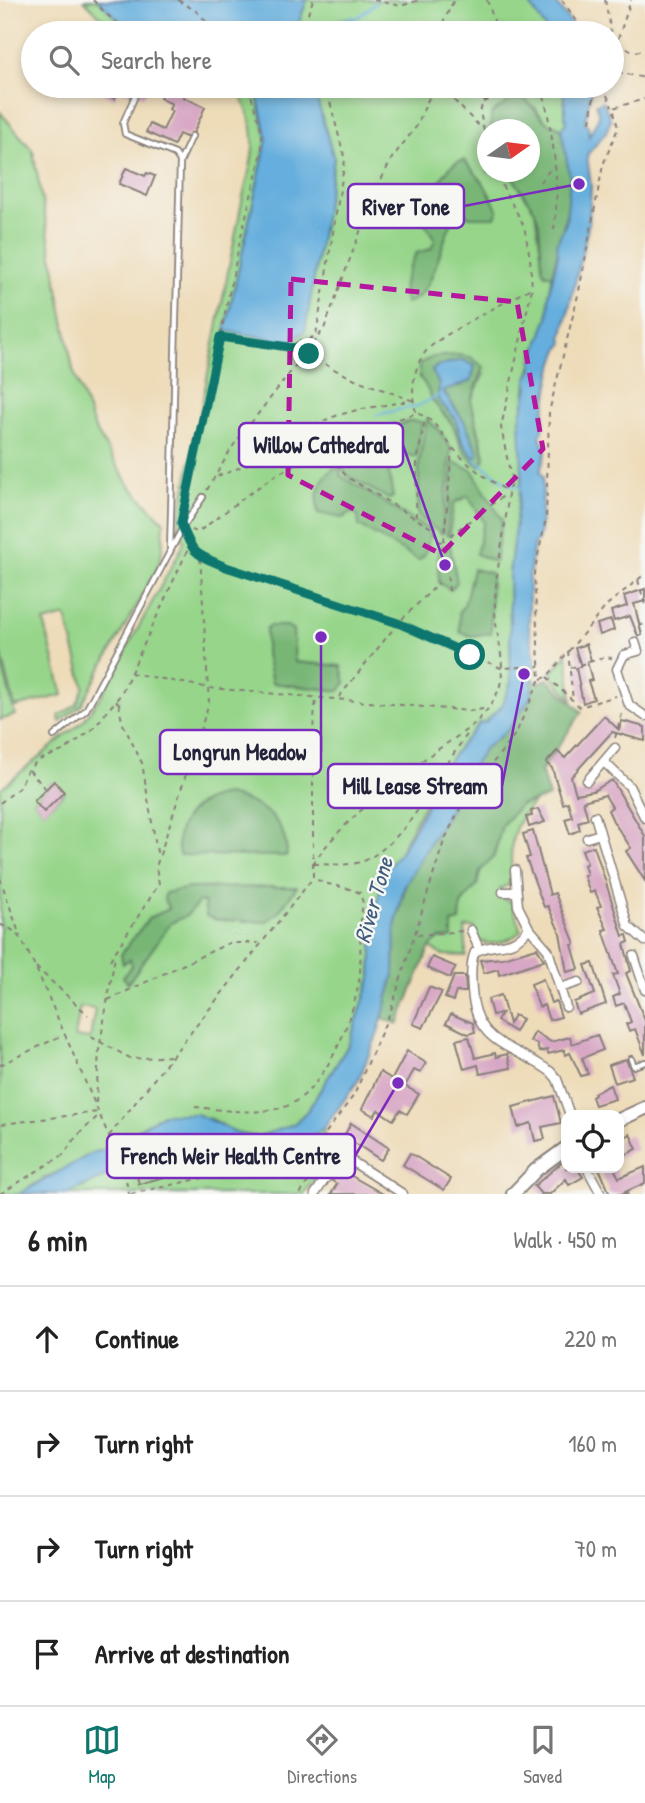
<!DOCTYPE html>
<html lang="en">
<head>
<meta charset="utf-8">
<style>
  :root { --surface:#fff; --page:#f2f2f2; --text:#222; --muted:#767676; --line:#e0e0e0; --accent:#0f766e }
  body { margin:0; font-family:"Patrick Hand",sans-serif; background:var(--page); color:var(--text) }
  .controls { position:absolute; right:21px; bottom:21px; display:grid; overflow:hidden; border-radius:14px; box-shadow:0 4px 10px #0003 }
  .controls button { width:63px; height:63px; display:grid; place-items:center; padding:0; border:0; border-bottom:2px solid var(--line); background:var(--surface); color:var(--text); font:35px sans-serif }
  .compass { position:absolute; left:477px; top:119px; width:63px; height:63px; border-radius:50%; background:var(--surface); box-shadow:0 4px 10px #0003; rotate:76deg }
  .stop { position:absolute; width:21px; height:21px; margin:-16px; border:5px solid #0f766e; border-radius:50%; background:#fff }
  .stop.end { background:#0f766e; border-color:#fff; box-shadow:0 2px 7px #0008 }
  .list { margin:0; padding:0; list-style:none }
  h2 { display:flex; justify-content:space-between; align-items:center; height:91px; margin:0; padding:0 28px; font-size:30px }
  h2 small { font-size:23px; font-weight:400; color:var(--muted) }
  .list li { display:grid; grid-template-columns:46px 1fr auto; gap:21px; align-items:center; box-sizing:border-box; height:105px; padding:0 28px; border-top:2px solid var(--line) }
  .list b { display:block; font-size:26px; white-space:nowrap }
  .list em { font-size:23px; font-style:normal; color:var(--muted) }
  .icon { flex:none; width:38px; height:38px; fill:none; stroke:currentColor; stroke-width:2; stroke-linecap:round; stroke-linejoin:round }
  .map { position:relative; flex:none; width:645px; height:1194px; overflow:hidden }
  .search { position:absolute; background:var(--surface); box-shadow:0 4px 10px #0003; left:21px; right:21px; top:21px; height:77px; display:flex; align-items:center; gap:18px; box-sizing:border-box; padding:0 24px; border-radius:38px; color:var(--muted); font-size:26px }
  .sheet { height:511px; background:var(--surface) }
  nav { display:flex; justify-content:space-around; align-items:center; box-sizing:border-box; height:98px; border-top:2px solid var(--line); background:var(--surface); font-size:19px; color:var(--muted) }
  nav a { display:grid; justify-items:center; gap:4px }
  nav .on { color:var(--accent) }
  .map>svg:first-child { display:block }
</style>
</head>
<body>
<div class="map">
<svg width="645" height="1194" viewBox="0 0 645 1194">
  <rect width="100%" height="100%" fill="#f6f6f2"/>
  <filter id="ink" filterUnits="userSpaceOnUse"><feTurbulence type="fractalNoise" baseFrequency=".0143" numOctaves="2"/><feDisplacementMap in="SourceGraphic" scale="14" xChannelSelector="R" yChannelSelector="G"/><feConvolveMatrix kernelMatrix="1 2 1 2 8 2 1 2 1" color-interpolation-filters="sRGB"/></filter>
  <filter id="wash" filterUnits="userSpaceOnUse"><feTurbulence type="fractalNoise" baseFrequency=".00686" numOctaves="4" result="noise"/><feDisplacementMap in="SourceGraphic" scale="28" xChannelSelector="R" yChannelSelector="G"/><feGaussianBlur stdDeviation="1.57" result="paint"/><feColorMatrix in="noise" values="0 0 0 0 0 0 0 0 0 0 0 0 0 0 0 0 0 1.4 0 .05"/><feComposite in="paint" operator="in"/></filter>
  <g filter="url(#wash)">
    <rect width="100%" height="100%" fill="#eedcb9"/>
    <g fill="#96d58a" stroke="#5c7c62" stroke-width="2" fill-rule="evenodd">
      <path d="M84 0H99C118 20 132 27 159 33L115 32Z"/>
      <polygon points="307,0 527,0 549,33 295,33"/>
      <path d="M234 86H265L257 94 267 139 225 331 305 330 334 159 313 86H563L566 123 561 128 546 122 534 106 491 113V129L488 130V172H509L535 211 544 273 552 276 548 317 527 379 525 398 522 475 509 574 511 682 502 706 483 723 480 722C433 778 396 852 371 922L373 927 371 978 349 1044 308 1110 294 1124 258 1137 240 1135 212 1119 163 1114 105 1150 43 1179 19 1194H0V789L83 721 103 693 182 547 184 541 178 526 243 196C251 165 259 141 247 110 243 101 241 92 234 86ZM457 355 484 374 471 401 485 455 462 449 453 425 432 400 425 360ZM53 782 64 793 44 811 34 801ZM80 1007 95 1009 90 1039 75 1037Z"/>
      <polygon points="0,112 33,151 73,370 95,429 128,484 164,522 162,552 157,569 81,705 60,722 59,716 77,704 84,687 66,616 44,622 63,695 15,707 0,648"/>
      <polygon points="567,654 572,699 550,675"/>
      <polygon points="0,657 15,715 0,720"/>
      <path d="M535 801C508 826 510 850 512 883L500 889 501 897 511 902 521 931C509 942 494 946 478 941L474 927 465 928 466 956 442 955 430 947 451 923 460 921 461 904 477 885 480 871 494 856 502 825 520 805Z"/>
      <path d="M323 1129 325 1137 337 1147 304 1194H67L137 1162 184 1145 204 1141 293 1149ZM207 1152 211 1164 139 1183 136 1172Z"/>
    </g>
    <g fill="#78b676" stroke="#4d6c58" stroke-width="2" fill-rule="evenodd">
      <polygon points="350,17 356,20 359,32 330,33 328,23"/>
      <polygon points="524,98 546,122 561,128 570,178 569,201 552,276 544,273 542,267 539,224 535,211 509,172 530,172 530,130 491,129 491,114 511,100"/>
      <path d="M464 160 483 182 498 210 495 217H470L459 212C439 233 437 298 406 303 399 284 408 271 416 253L431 249 435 240 425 223C433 204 440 163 464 160Z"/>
      <path d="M457 355 470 357 484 367 471 401 485 459 480 466C462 457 461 440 452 424 447 416 439 410 434 402 428 394 428 386 420 378L419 364 433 357ZM463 360V385L443 390 465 423 478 453 475 459 462 441 455 418 438 400 439 384 432 371 437 366Z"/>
      <polygon points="427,419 439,430 451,449 442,534 418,516 419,462"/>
      <polygon points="411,421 422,422 416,457 390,452 387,462 393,497 389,499 348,476 340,465 355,438"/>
      <polygon points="453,462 472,470 502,520 495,562 476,554 484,522 468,496 454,503 449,536 446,535"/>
      <path d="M334 468 340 469 341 476 431 531 425 554 419 560 359 526 358 516 353 512 342 518 318 513C315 493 319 480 334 468Z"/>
      <polygon points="441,546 450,546 457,582 451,590 439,583 438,551"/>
      <polygon points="473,569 491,573 491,633 471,636 460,632 459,611 464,606"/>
      <polygon points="269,626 287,626 293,630 295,662 341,666 345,683 340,691 272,683 266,654 266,629"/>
      <polygon points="533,679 539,683 547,679 582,712 541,771 549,797 520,805 502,825 494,856 480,871 477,885 461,904 460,921 452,923 452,938 439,939 430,947 398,1024 382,1018 394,975 395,927 407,880 452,806 451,800 485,748 507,731"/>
      <path d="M227 795C260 802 287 819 287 856L179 855C172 822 195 799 227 795Z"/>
      <polygon points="262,887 297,887 277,914 265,922 217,920 206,916 204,902 199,902 186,916 171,923 128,983 123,977 132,965 130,959 123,964 121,954 149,918 169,909 164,900 165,893 189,888"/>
    </g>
    <g fill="#65aedd" stroke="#44688c" stroke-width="2">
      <path d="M99 0H307L295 33C254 33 161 42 127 25 115 19 107 9 99 0Z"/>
      <polygon points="527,0 554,0 578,33 549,33"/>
      <polygon points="265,86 313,86 334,159 305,331 291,342 225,331 267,139 257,94"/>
      <path d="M563 86H592L585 123 588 125 589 136 599 116 596 104 603 101 611 120 606 132 587 155 591 186 589 223 562 339 564 343C553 352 548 393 545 408 543 418 546 427 540 436L546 451 540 472 543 476C543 497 542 521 538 541L534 543 529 579V628L535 659 531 697 507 731 485 748 451 800 452 806 404 887 395 927 394 975 378 1033 358 1081 323 1129 293 1149 259 1156 203 1141 137 1162 67 1194H19L94 1152 105 1150 163 1114H197L240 1134 258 1137 294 1124 308 1110 349 1044 371 978 373 927 371 922 387 867C403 856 434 789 444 769 453 752 468 737 481 722L484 723 502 706 511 682 509 574 522 475 520 419 528 387 527 379 533 368 532 361 548 317 549 293 558 255 557 243 566 223 570 178 561 128 566 123Z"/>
      <polygon points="463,360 475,366 471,381 443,391 465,423 478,453 475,459 462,441 455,418 438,400 439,384 432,371 437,366"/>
    </g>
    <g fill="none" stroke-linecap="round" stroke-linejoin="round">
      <g stroke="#65aedd" stroke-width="2.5">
        <polyline points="325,26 353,17"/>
        <polyline points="338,33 377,2"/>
        <polyline points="376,415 418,406 439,395"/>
        <polyline points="475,459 506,483 522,488"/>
      </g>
    </g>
    <g id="blocks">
      <g fill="#d8a7c5">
        <polygon points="99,86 147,86 144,96 117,90 115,99 105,95"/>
        <polygon points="166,86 188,86 183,97 205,107 194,132 186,137 179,134 174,145 146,132 150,124 163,130 172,111 169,109 172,104 160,98"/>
        <polygon points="126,168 145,176 147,173 155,176 147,196 119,184"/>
        <polygon points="645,589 645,601 634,604 642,635 638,636 630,616 614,621 611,611 627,606 624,596"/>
        <polygon points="611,620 614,630 600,635 597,624"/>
        <polygon points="586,644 591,660 587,662 592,680 588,681 594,699 583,703 576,668 581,666 575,648"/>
        <polygon points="604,716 619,730 622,721 645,727 645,741 612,732 571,777 576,794 593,791 612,780 645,836 645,881 626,851 631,848 613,821 608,810 612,807 605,795 583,801 588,819 578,822 580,830 570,834 565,819 572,817 568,802 563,804 552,768 546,763 557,751 565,758"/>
        <polygon points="54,781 64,792 44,812 34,801"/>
        <polygon points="538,809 545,822 529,827 526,817 532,816 531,811"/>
        <polygon points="533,831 550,895 555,893 575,944 572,945 579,969 567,972 560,933 548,906 544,907 526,858 530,857 523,834"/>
        <polygon points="594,846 623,936 627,935 629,942 624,944 631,971 626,973 645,1021 645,1055 635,1029 629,1031 626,1024 631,1022 624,1003 616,1006 613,997 620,994 613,975 618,974 603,930 607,929 597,907 601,906 595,891 590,893 584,876 587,875 584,865 587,863 582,850"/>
        <polygon points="537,948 544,960 499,975 498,969 484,973 480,960 503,958"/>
        <polygon points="432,957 456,967 450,978 427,968"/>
        <polygon points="593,963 606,1004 578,1014 574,1002 595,994 585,965"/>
        <polygon points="454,976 465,976 466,992 456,992 453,1001 445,998"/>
        <polygon points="543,979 551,1003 556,1001 561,1017 549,1020 544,1005 539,1007 531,984"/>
        <polygon points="429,987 442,992 423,1028 413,1024"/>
        <polygon points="501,995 509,1024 514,1015 522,1019 515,1032 497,1021 502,1013 492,1015 488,999"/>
        <polygon points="451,1014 473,1023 475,1032 468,1034 446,1023"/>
        <polygon points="535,1032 551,1042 570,1037 572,1044 597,1035 603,1050 582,1058 588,1074 581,1076 570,1053 565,1055 564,1050 548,1054 547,1050 539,1052 537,1044 530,1041"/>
        <polygon points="469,1037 475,1058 495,1053 496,1057 507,1054 511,1068 480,1074 478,1065 464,1069 456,1040"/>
        <polygon points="407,1051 426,1063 420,1073 414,1070 405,1086 419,1094 407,1114 400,1110 393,1120 378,1110 374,1116 362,1109 380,1072 392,1079"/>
        <polygon points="626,1059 633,1077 615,1083 609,1065"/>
        <polygon points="610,1085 615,1099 595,1105 592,1097 595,1095 594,1093"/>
        <polygon points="554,1096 561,1123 542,1127 545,1139 535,1141 531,1123 518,1127 513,1107"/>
        <polygon points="351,1123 389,1148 381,1160 344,1136"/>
        <polygon points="630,1134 637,1149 619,1158 619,1140"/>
        <polygon points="208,1152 211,1164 139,1184 136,1172"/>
        <polygon points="410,1153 451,1179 444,1190 403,1165"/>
        <polygon points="566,1159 566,1168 577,1168 583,1177 569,1185 566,1179 550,1194 541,1194 534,1186"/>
        <polygon points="645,1167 645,1183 625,1192 627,1194 610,1194 599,1168 614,1168 619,1178"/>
        <polygon points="340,1169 355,1178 383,1194 331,1194 337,1184 332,1181"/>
      </g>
    </g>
  </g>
  <g filter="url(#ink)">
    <use href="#blocks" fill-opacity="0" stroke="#887f7a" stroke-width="2"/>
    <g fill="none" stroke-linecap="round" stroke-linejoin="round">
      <g stroke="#887f7a" stroke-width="8">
        <g id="service">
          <polyline points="135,96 123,123 125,134 175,154 180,161"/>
          <polyline points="170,552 180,162 192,136"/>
          <polyline points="54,736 86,710 183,527 203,497"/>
          <polyline points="631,1059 634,1066 645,1062"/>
        </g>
      </g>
      <g stroke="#887f7a" stroke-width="11">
        <g id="minor">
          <polyline points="635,642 638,651 624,655 617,669 629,705 645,716"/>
          <polyline points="604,762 629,786 645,818"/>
          <polyline points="587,781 615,748"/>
          <polyline points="595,816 628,926 645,941"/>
          <polyline points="587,838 600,834"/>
          <polyline points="515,870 518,906 529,928"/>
          <polyline points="503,892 515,892"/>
          <polyline points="471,930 479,949"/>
          <polyline points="634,956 645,990"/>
          <polyline points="560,988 579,982"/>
          <path d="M566 1007 548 950 529 928C510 953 497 940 475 952 470 962 471 978 472 990 475 1046 515 1045 551 1072L557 1079 570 1115"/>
          <polyline points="334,1150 403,1194"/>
          <polyline points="587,1168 601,1194"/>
          <polyline points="315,1194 341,1156"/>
        </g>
      </g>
      <g stroke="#887f7a" stroke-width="16">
        <g id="primary">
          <polyline points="619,1120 645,1108"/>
          <polyline points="513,1194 536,1170 566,1148"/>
        </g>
      </g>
      <g stroke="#887f7a" stroke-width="2" stroke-dasharray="5 5" stroke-linecap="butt">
        <path d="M93 0C108 16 119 28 141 33"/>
        <polyline points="178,0 196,11 218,33"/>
        <polyline points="374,0 401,6 419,0"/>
        <polyline points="487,0 497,29"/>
        <polyline points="562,0 585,33"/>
        <polyline points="605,0 611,33"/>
        <polyline points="307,21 311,33"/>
        <polyline points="301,33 313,0"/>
        <polyline points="429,33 493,28 500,33"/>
        <polyline points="438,33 454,0"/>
        <polyline points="618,43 634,52 645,50"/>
        <polyline points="612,46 617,42 631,0"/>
        <polyline points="612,63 621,73 645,78"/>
        <polyline points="243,86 251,94"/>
        <polyline points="440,86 481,128"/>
        <path d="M542 86C552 133 562 186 553 234"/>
        <polyline points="549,86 561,90"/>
        <polyline points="603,86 612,107"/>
        <polyline points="252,94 252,86"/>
        <polyline points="484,102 522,86"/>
        <polyline points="590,122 593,101 600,86"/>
        <polyline points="488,150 480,112 488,86"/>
        <polyline points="540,182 553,166"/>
        <polyline points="222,337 295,348 316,335 345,160 326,86"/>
        <path d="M301 346C330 374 375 386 411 400"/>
        <path d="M416 412C410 393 413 366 427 350 443 333 507 302 531 288"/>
        <polyline points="324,448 347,477 433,529 439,542 444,541"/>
        <path d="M217 476C258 464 289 435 328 419 355 408 384 406 413 400"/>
        <polyline points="207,490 233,446 324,329 374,194 392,158 416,127 434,86"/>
        <polyline points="184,511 241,236 262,152 262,132 251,95 261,86"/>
        <polyline points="416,517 417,463 425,418"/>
        <path d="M191 530 198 532 268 480 340 438 417 413C436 420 440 433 453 448 467 465 487 479 506 490"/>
        <polyline points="450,546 452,534 506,494"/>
        <polyline points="190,547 226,567 398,623 501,668 539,666"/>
        <polyline points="638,580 645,605"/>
        <polyline points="449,591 444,541 452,449"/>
        <polyline points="637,633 635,627 645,624"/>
        <polyline points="568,651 573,701"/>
        <polyline points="570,668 605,657 612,658"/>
        <polyline points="131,673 210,688 470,711 483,709"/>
        <polyline points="547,677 580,707 616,696"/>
        <polyline points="541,679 547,677 608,604 645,574"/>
        <polyline points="339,697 398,623 439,583"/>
        <polyline points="116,701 122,706"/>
        <polyline points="119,704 122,722 142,763 158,858"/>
        <polyline points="615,738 623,710"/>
        <polyline points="29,770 45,788"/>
        <polyline points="0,803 19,788 28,769 39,760 65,750 94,728 121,694 189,547 187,537"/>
        <path d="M313 864C335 828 394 781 430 755 456 736 485 723 498 691 508 668 496 636 495 612 494 570 507 531 508 490L512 483 501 427 532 288 530 258 524 226 495 172"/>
        <path d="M314 864C329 864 355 867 368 859 415 832 437 773 469 732"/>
        <polyline points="0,878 20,936"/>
        <path d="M0 925C20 928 26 950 35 966L124 1171 129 1194"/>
        <polyline points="417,935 463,931"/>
        <polyline points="110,960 159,884 156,867 209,703 200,555"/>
        <polyline points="36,967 88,1015"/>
        <polyline points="108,1000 229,943 258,943"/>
        <polyline points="91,1037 132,1059 171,1056"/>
        <polyline points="0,1065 63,1035"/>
        <polyline points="96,1103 99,1050 115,956"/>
        <path d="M195 1107C223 1110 253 1115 281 1108 324 1097 356 1014 360 973 361 950 359 927 363 903L360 893C344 885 329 887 314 878"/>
        <polyline points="2,1124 98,1112"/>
        <polyline points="109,1136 313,878 313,730 316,697"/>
        <polyline points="0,1194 63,1155 76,1137 99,1115"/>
        <polyline points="131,1194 310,1154 354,1095 391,1010 444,841 464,800 516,733 540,679 534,573 546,519 549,412 579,291 603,165 618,128 613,108 645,99"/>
        <polyline points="300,1194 326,1154"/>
      </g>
      <use href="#service" stroke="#fff" stroke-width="4.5"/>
      <use href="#minor" stroke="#fff" stroke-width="8"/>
      <use href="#primary" stroke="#fff" stroke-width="12"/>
    </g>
  </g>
  <g fill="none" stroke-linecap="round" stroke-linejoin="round" filter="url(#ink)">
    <path stroke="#0f766e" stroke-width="9" d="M309 354 300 345 295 348 220 337 181 523C194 556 194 553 226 567L398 623 470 655"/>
  </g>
  <path fill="none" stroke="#b5179e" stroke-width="5" stroke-dasharray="14 9" stroke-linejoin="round" d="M291 279 517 302 543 449 441 554 288 475Z"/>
  <g text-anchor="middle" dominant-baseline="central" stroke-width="5" stroke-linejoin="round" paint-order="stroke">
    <g font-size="23" font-style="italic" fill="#3d5a7c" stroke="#f6f6f2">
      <text transform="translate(373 900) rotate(-74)">River Tone</text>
    </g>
  </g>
  <path fill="none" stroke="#7b2cbf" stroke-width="2.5" d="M579 184L464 206M445 565L403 445M321 637L321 752M524 674L502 786M398 1083L355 1156"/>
  <g fill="#7b2cbf" stroke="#f6f6f2" stroke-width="2.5">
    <circle cx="579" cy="184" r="7"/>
    <circle cx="445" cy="565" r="7"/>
    <circle cx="321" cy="637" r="7"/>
    <circle cx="524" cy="674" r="7"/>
    <circle cx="398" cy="1083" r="7"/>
  </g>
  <g fill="#f6f6f2" stroke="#7b2cbf" stroke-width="2.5">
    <rect x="348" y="184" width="116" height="44" rx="7"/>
    <rect x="239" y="423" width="164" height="44" rx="7"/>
    <rect x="160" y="730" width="161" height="44" rx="7"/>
    <rect x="328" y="764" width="174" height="44" rx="7"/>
    <rect x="107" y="1134" width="248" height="44" rx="7"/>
  </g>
  <g font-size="23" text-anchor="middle" font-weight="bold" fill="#22223b">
    <text x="406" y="215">River Tone</text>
    <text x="321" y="453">Willow Cathedral</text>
    <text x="240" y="760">Longrun Meadow</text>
    <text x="415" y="794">Mill Lease Stream</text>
    <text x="231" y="1164">French Weir Health Centre</text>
  </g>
</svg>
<div class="controls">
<button><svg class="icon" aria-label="locate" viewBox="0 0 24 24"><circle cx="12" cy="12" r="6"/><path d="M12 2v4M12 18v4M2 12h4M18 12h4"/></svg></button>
</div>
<svg class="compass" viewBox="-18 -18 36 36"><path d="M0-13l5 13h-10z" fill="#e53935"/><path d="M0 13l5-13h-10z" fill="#767676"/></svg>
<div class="stop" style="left:470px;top:655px"></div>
<div class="stop end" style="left:309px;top:354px"></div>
<div class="search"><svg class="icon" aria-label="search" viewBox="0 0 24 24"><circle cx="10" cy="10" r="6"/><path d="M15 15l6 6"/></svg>Search here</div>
</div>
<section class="sheet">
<h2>6 min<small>Walk · 450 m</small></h2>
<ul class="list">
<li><svg class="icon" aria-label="ahead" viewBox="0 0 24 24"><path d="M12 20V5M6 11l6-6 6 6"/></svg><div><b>Continue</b></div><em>220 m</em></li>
<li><svg class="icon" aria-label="right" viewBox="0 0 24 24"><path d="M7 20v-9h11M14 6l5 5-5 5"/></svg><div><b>Turn right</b></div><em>160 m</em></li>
<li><svg class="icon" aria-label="right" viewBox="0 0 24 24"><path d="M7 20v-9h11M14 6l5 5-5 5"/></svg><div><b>Turn right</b></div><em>70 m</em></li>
<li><svg class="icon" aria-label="arrive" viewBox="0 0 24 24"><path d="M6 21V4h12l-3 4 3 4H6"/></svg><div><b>Arrive at destination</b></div></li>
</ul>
</section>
<nav>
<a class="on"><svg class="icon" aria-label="map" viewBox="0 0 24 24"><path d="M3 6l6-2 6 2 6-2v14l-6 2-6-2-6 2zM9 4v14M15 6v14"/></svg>Map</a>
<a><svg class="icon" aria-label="directions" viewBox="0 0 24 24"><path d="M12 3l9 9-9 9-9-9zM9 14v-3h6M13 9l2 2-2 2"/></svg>Directions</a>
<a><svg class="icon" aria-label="saved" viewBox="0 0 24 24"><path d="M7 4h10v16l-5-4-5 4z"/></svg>Saved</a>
</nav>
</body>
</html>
